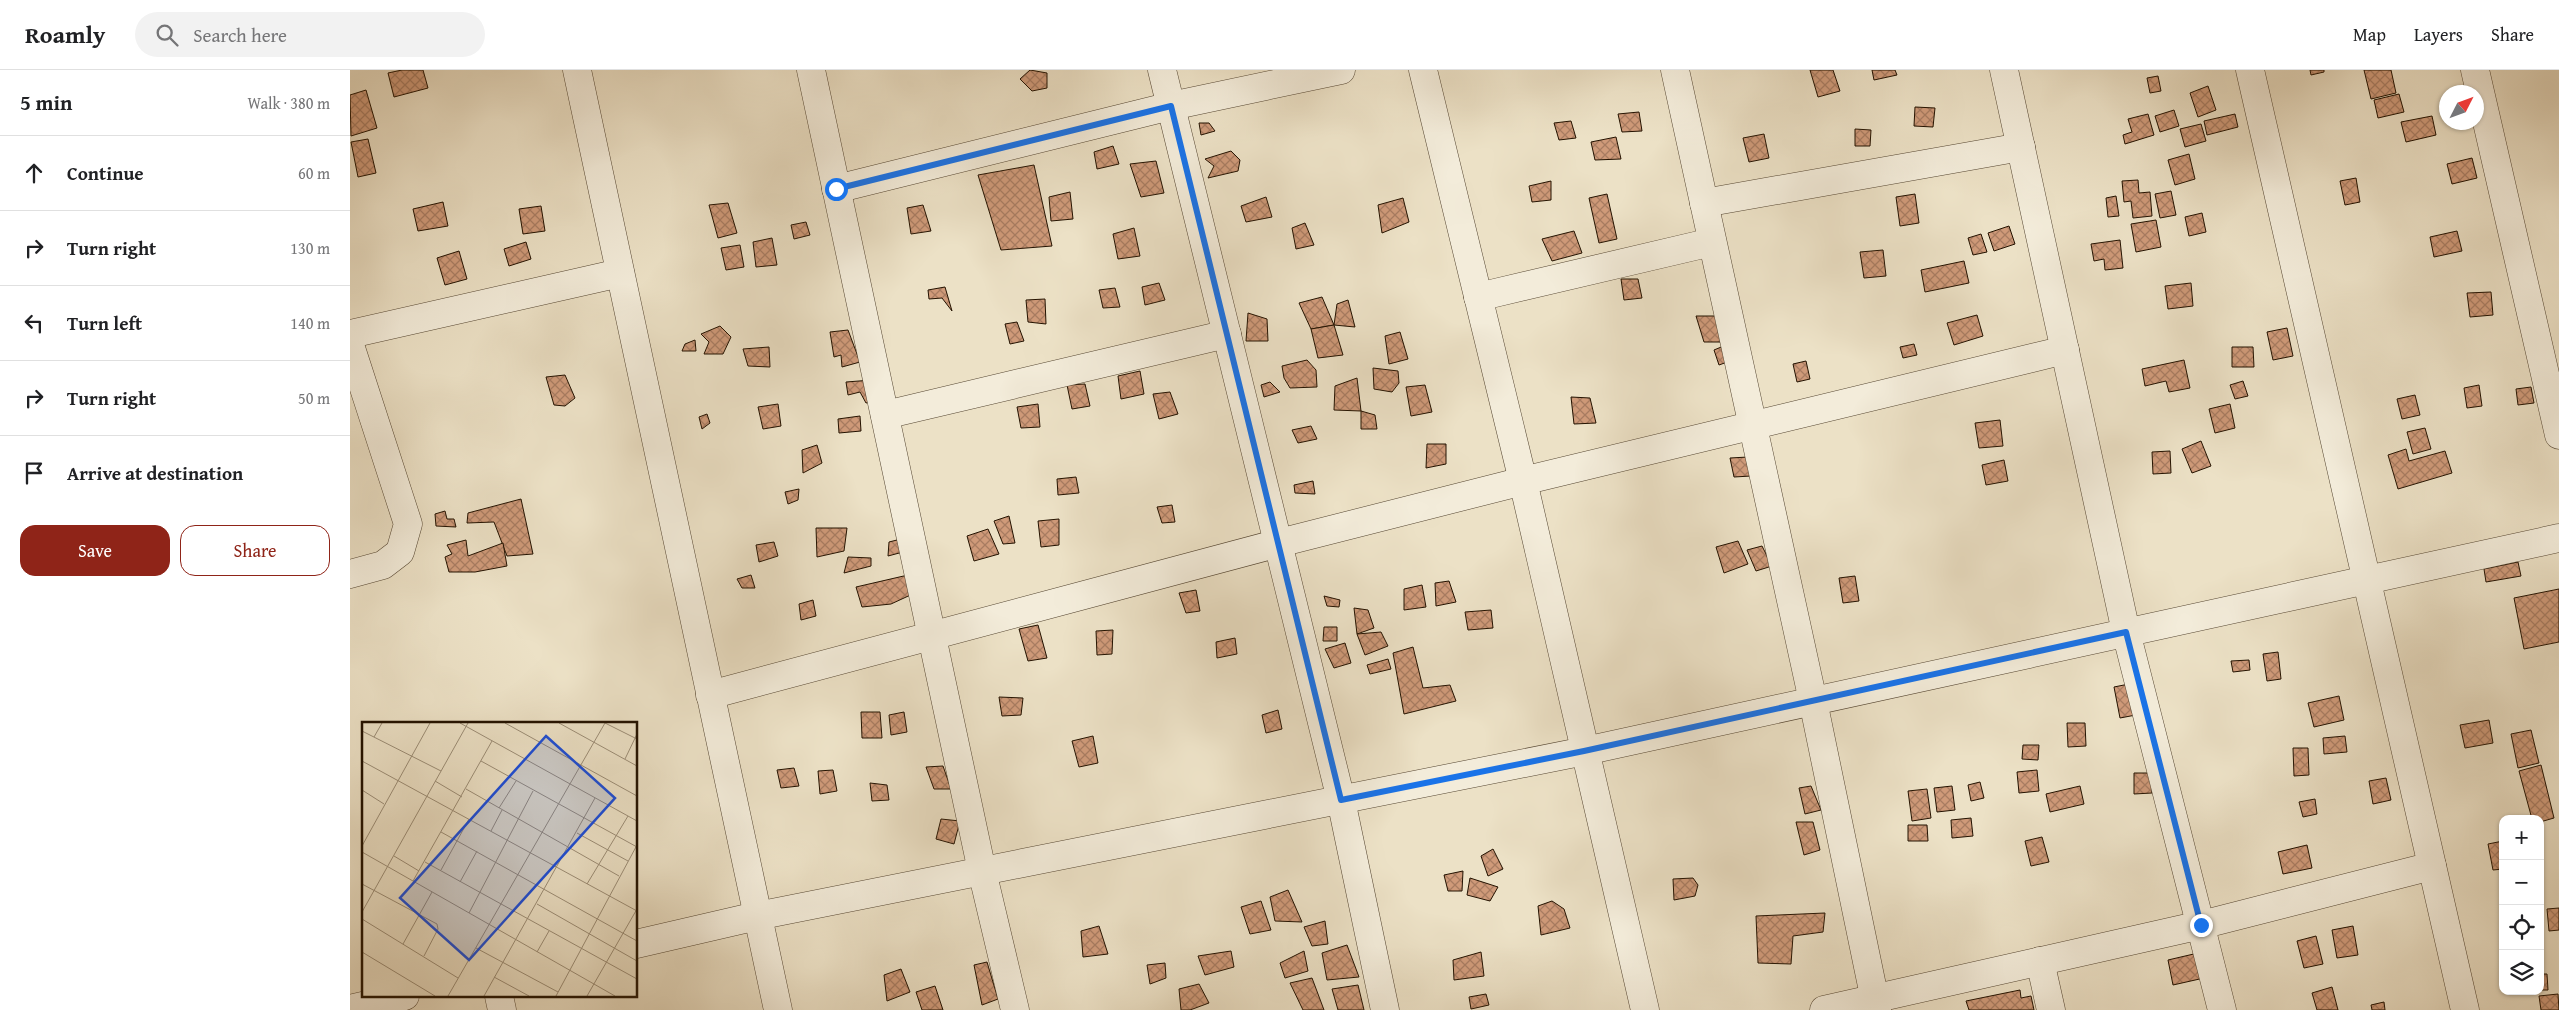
<!DOCTYPE html>
<html lang="en">
<head>
<meta charset="utf-8">
<style>
  :root { --surface:#fff; --page:#f2f2f2; --text:#202124; --muted:#757577; --line:#e0e0e0; --accent:#8f2418 }
  body { margin:0; font-family:"Gentium Book Plus",serif; background:var(--page); color:var(--text) }
  .controls { position:absolute; right:15px; bottom:15px; display:grid; overflow:hidden; border-radius:10px; box-shadow:0 1px 4px #0004 }
  .controls button { width:45px; height:45px; display:grid; place-items:center; padding:0; border:0; border-bottom:1px solid var(--line); background:var(--surface); color:var(--text); font:25px sans-serif }
  .compass { position:absolute; left:2089px; top:15px; width:45px; height:45px; border-radius:50%; background:var(--surface); box-shadow:0 1px 4px #0004; rotate:48deg }
  .stop { position:absolute; width:15px; height:15px; margin:-11px; border:4px solid #1a73e8; border-radius:50%; background:#fff }
  .stop.end { background:#1a73e8; border-color:#fff; box-shadow:0 1px 5px #0008 }
  .list { margin:0; padding:0; list-style:none }
  h2 { display:flex; justify-content:space-between; align-items:center; height:65px; margin:0; padding:0 20px; font-size:21px }
  h2 small { font-size:16px; font-weight:400; color:var(--muted) }
  .list li { display:grid; grid-template-columns:32px 1fr auto; gap:15px; align-items:center; box-sizing:border-box; height:75px; padding:0 20px; border-top:1px solid var(--line) }
  .list b { display:block; font-size:19px; white-space:nowrap }
  .list em { font-size:16px; font-style:normal; color:var(--muted) }
  .actions { display:flex; gap:10px; padding:15px 20px }
  .actions a { flex:1; padding:11px 0; border:1px solid var(--accent); border-radius:15px; text-align:center; font-size:18px; color:var(--accent) }
  .actions .main { background:var(--accent); color:#fff }
  .icon { flex:none; width:28px; height:28px; fill:none; stroke:currentColor; stroke-width:2; stroke-linecap:round; stroke-linejoin:round }
  .map { position:relative; flex:none; width:2209px; height:940px; overflow:hidden }
  header { display:flex; align-items:center; gap:30px; box-sizing:border-box; height:70px; padding:0 25px; background:var(--surface); border-bottom:1px solid var(--line) }
  header strong { font-size:24px }
  nav { display:flex; gap:28px; margin-inline-start:auto; font-size:18px }
  .search { width:350px; height:45px; background:var(--page); display:flex; align-items:center; gap:12px; box-sizing:border-box; padding:0 18px; border-radius:28px; color:var(--muted); font-size:19px }
  main { display:flex }
  aside { flex:1; background:var(--surface) }
  .map>svg:first-child { display:block }
</style>
</head>
<body>
<header>
<strong>Roamly</strong>
<div class="search"><svg class="icon" aria-label="search" viewBox="0 0 24 24"><circle cx="10" cy="10" r="6"/><path d="M15 15l6 6"/></svg>Search here</div>
<nav><a>Map</a><a>Layers</a><a>Share</a></nav>
</header>
<main>
<aside>
<h2>5 min<small>Walk · 380 m</small></h2>
<ul class="list">
<li><svg class="icon" aria-label="ahead" viewBox="0 0 24 24"><path d="M12 20V5M6 11l6-6 6 6"/></svg><div><b>Continue</b></div><em>60 m</em></li>
<li><svg class="icon" aria-label="right" viewBox="0 0 24 24"><path d="M7 20v-9h11M14 6l5 5-5 5"/></svg><div><b>Turn right</b></div><em>130 m</em></li>
<li><svg class="icon" aria-label="left" viewBox="0 0 24 24"><path d="M17 20v-9H6M10 6l-5 5 5 5"/></svg><div><b>Turn left</b></div><em>140 m</em></li>
<li><svg class="icon" aria-label="right" viewBox="0 0 24 24"><path d="M7 20v-9h11M14 6l5 5-5 5"/></svg><div><b>Turn right</b></div><em>50 m</em></li>
<li><svg class="icon" aria-label="arrive" viewBox="0 0 24 24"><path d="M6 21V4h12l-3 4 3 4H6"/></svg><div><b>Arrive at destination</b></div></li>
</ul>
<div class="actions"><a class="main">Save</a><a>Share</a></div>
</aside>
<div class="map">
<svg width="2209" height="940" viewBox="0 0 2209 940">
  <defs>
    <pattern id="building-cross-hatch" width="8" height="8" patternUnits="userSpaceOnUse" patternTransform="scale(1.25)"><rect width="8" height="8" fill="#cf9a79"/><path d="M0 0l8 8M0 8l8-8" fill="none" stroke="#a87c61"/></pattern>
  </defs>
  <rect width="100%" height="100%" fill="#ece1c6"/>
  <filter id="stains"><feTurbulence type="fractalNoise" baseFrequency=".004" numOctaves="4"/><feColorMatrix values="0 0 0 0 .2 0 0 0 0 .09 0 0 0 0 .02 0 0 0 .5 -.17"/></filter>
  <radialGradient id="worn" r=".72"><stop offset=".6" stop-color="#630" stop-opacity="0"/><stop offset="1" stop-color="#630" stop-opacity=".3"/></radialGradient>
  <g fill="url(#building-cross-hatch)" stroke="#231200">
    <polygon points="52,0 73,0 78,18 44,27 38,3"/>
    <polygon points="680,0 697,3 697,18 682,21 670,9"/>
    <polygon points="1460,0 1483,0 1490,21 1468,27"/>
    <polygon points="1522,0 1545,0 1547,5 1524,10"/>
    <polygon points="1960,0 1974,0 1974,2 1961,5"/>
    <polygon points="2014,0 2041,0 2046,23 2021,29"/>
    <polygon points="1808,6 1811,21 1800,23 1797,8"/>
    <polygon points="1858,16 1866,40 1848,47 1840,23"/>
    <polygon points="16,20 27,58 1,66 0,25"/>
    <polygon points="2049,24 2054,42 2028,48 2024,30"/>
    <polygon points="1565,37 1585,38 1583,57 1564,56"/>
    <polygon points="1824,40 1829,56 1810,62 1805,46"/>
    <polygon points="1289,42 1292,61 1272,62 1268,44"/>
    <polygon points="1798,44 1804,65 1775,74 1773,65 1782,62 1778,49"/>
    <polygon points="1885,44 1888,57 1857,65 1854,51"/>
    <polygon points="2082,46 2086,65 2056,72 2051,52"/>
    <polygon points="1221,51 1226,68 1209,70 1204,53"/>
    <polygon points="849,53 859,53 865,61 851,65"/>
    <polygon points="1851,54 1856,71 1835,77 1830,59"/>
    <polygon points="1505,59 1521,60 1520,76 1505,76"/>
    <polygon points="1414,64 1419,88 1399,92 1393,68"/>
    <polygon points="1266,67 1271,89 1245,90 1241,72"/>
    <polygon points="18,69 26,103 8,107 1,72"/>
    <polygon points="763,76 769,94 747,99 744,82"/>
    <polygon points="881,81 890,90 888,101 858,108 864,96 855,89"/>
    <polygon points="1839,84 1845,109 1825,115 1818,90"/>
    <polygon points="2122,88 2127,108 2102,114 2097,94"/>
    <polygon points="806,91 814,123 791,127 780,94"/>
    <polygon points="684,95 702,176 651,180 628,105"/>
    <polygon points="2006,108 2010,132 1995,135 1990,111"/>
    <polygon points="1788,110 1789,123 1800,122 1802,146 1783,148 1781,131 1774,132 1772,111"/>
    <polygon points="1201,111 1201,130 1182,132 1179,116"/>
    <polygon points="1821,121 1826,145 1810,148 1805,124"/>
    <polygon points="720,122 723,149 701,151 699,127"/>
    <polygon points="1257,124 1267,169 1249,173 1239,128"/>
    <polygon points="1565,124 1569,153 1550,156 1546,127"/>
    <polygon points="1766,126 1769,146 1758,147 1756,128"/>
    <polygon points="916,127 922,147 896,152 891,136"/>
    <polygon points="1053,128 1059,152 1032,163 1028,135"/>
    <polygon points="93,132 98,156 68,161 63,139"/>
    <polygon points="378,133 387,163 368,168 359,135"/>
    <polygon points="573,135 581,161 561,164 557,138"/>
    <polygon points="191,136 195,161 173,164 169,139"/>
    <polygon points="1852,143 1856,162 1839,166 1835,147"/>
    <polygon points="1806,150 1811,177 1786,182 1781,154"/>
    <polygon points="456,152 460,165 444,169 441,155"/>
    <polygon points="955,153 964,175 946,179 942,158"/>
    <polygon points="1659,156 1665,174 1644,181 1638,163"/>
    <polygon points="784,158 790,186 768,189 763,164"/>
    <polygon points="1224,161 1232,183 1202,191 1192,169"/>
    <polygon points="2107,161 2112,181 2084,187 2080,167"/>
    <polygon points="1631,164 1637,182 1623,185 1618,168"/>
    <polygon points="422,168 427,195 406,197 403,172"/>
    <polygon points="1770,170 1773,198 1755,200 1754,189 1744,191 1741,174"/>
    <polygon points="176,172 181,189 159,196 154,179"/>
    <polygon points="390,175 394,197 376,200 371,178"/>
    <polygon points="1533,180 1536,206 1514,208 1510,182"/>
    <polygon points="109,181 117,209 95,215 87,188"/>
    <polygon points="1614,191 1619,213 1575,222 1571,200"/>
    <polygon points="1271,209 1288,209 1292,228 1274,230"/>
    <polygon points="809,213 815,230 795,235 792,217"/>
    <polygon points="1841,213 1843,236 1818,239 1815,216"/>
    <polygon points="595,217 602,241 592,228 579,229 578,220"/>
    <polygon points="765,218 770,237 753,238 749,220"/>
    <polygon points="2141,222 2143,245 2120,247 2117,223"/>
    <polygon points="972,227 984,255 961,259 949,233"/>
    <polygon points="695,229 696,254 678,252 676,230"/>
    <polygon points="998,230 1005,257 984,255 987,234"/>
    <polygon points="898,243 917,249 918,271 896,271"/>
    <polygon points="1627,245 1633,266 1604,275 1597,253"/>
    <polygon points="1346,246 1369,246 1375,272 1354,272"/>
    <polygon points="667,252 674,271 660,274 655,254"/>
    <polygon points="984,255 993,285 968,288 961,259"/>
    <polygon points="370,256 381,267 373,284 354,284 359,272 351,264"/>
    <polygon points="1937,258 1943,286 1923,290 1917,262"/>
    <polygon points="498,260 510,292 492,297 491,285 484,287 480,262"/>
    <polygon points="1050,262 1058,289 1039,294 1035,266"/>
    <polygon points="345,270 346,281 332,281 335,274"/>
    <polygon points="1564,274 1567,285 1553,288 1550,277"/>
    <polygon points="1376,275 1380,291 1369,295 1364,280"/>
    <polygon points="419,277 420,297 398,296 393,279"/>
    <polygon points="1882,277 1903,277 1904,297 1882,297"/>
    <polygon points="957,290 966,300 967,317 940,318 934,308 932,296"/>
    <polygon points="1834,290 1840,318 1819,322 1816,311 1795,316 1792,299"/>
    <polygon points="1456,291 1460,309 1447,312 1443,294"/>
    <polygon points="1023,298 1048,301 1049,313 1042,322 1024,319"/>
    <polygon points="790,301 794,324 771,329 768,306"/>
    <polygon points="215,305 225,328 215,336 204,335 196,307"/>
    <polygon points="1007,308 1011,341 984,340 985,316"/>
    <polygon points="522,310 526,331 516,333 510,322 498,325 496,312"/>
    <polygon points="1893,311 1898,326 1885,329 1880,315"/>
    <polygon points="920,312 930,322 914,327 911,315"/>
    <polygon points="735,314 740,336 722,339 717,315"/>
    <polygon points="1075,315 1082,342 1061,346 1056,317"/>
    <polygon points="2129,315 2132,336 2117,338 2114,318"/>
    <polygon points="2181,317 2184,333 2168,335 2166,319"/>
    <polygon points="820,322 828,344 809,349 803,324"/>
    <polygon points="2065,325 2070,345 2052,349 2047,329"/>
    <polygon points="1221,327 1240,328 1246,353 1224,354"/>
    <polygon points="428,334 431,356 413,359 408,337"/>
    <polygon points="688,334 690,357 671,358 667,337"/>
    <polygon points="1880,334 1885,358 1865,363 1859,339"/>
    <polygon points="1011,341 1025,345 1027,359 1011,359"/>
    <polygon points="357,344 360,353 352,359 349,347"/>
    <polygon points="510,346 511,361 489,363 488,349"/>
    <polygon points="1650,350 1653,376 1629,378 1625,353"/>
    <polygon points="961,356 967,369 948,373 942,360"/>
    <polygon points="2075,358 2081,379 2063,384 2057,362"/>
    <polygon points="1851,371 1861,396 1842,403 1832,379"/>
    <polygon points="1077,374 1096,374 1096,394 1076,398"/>
    <polygon points="467,375 472,393 453,403 452,380"/>
    <polygon points="2056,379 2059,391 2095,381 2102,403 2048,419 2038,385"/>
    <polygon points="1820,381 1821,403 1803,404 1802,382"/>
    <polygon points="1398,387 1401,406 1384,407 1380,388"/>
    <polygon points="1654,390 1658,411 1636,415 1632,395"/>
    <polygon points="726,407 729,423 708,425 707,409"/>
    <polygon points="963,411 965,424 945,423 944,415"/>
    <polygon points="449,419 448,430 438,434 435,422"/>
    <polygon points="171,429 183,484 157,486 144,452 117,453 118,443"/>
    <polygon points="822,435 825,452 812,453 807,437"/>
    <polygon points="95,441 97,449 104,449 106,457 86,456 85,444"/>
    <polygon points="659,446 665,473 653,474 644,451"/>
    <polygon points="709,449 709,475 691,477 688,451"/>
    <polygon points="466,458 497,458 494,481 467,487"/>
    <polygon points="638,459 649,484 624,491 617,466"/>
    <polygon points="551,469 553,482 538,486 539,472"/>
    <polygon points="116,470 118,486 153,473 157,496 125,502 99,502 95,487 102,484 97,475"/>
    <polygon points="1388,471 1398,494 1374,503 1366,477"/>
    <polygon points="424,472 428,486 409,492 406,475"/>
    <polygon points="1412,476 1422,496 1406,501 1397,480"/>
    <polygon points="498,487 521,488 521,496 494,503"/>
    <polygon points="2168,492 2171,506 2136,512 2134,499"/>
    <polygon points="401,505 405,518 392,518 387,509"/>
    <polygon points="558,505 567,522 541,534 512,537 506,517"/>
    <polygon points="1505,506 1509,531 1493,533 1489,508"/>
    <polygon points="1099,511 1106,532 1086,536 1085,513"/>
    <polygon points="1072,515 1076,537 1054,540 1054,519"/>
    <polygon points="2209,519 2209,572 2174,579 2164,528"/>
    <polygon points="846,520 850,541 836,543 829,523"/>
    <polygon points="974,526 990,530 989,537 977,536"/>
    <polygon points="463,530 466,546 451,550 449,534"/>
    <polygon points="1004,538 1018,540 1024,558 1007,564"/>
    <polygon points="1141,540 1143,558 1118,560 1115,542"/>
    <polygon points="688,555 697,588 678,591 669,559"/>
    <polygon points="974,557 987,557 987,571 973,571"/>
    <polygon points="763,560 762,584 747,585 746,561"/>
    <polygon points="1031,562 1038,576 1015,585 1007,564"/>
    <polygon points="885,568 887,584 867,588 866,572"/>
    <polygon points="995,573 1001,593 984,598 975,579"/>
    <polygon points="1063,577 1073,618 1100,615 1106,631 1054,644 1043,583"/>
    <polygon points="1928,582 1931,609 1917,611 1913,584"/>
    <polygon points="1038,589 1041,599 1020,604 1017,595"/>
    <polygon points="1899,590 1900,600 1883,602 1881,591"/>
    <polygon points="1784,613 1791,644 1770,648 1764,617"/>
    <polygon points="1989,626 1994,650 1964,657 1958,633"/>
    <polygon points="649,627 673,628 671,645 652,646"/>
    <polygon points="928,640 932,659 916,663 912,645"/>
    <polygon points="511,642 530,642 532,668 512,668"/>
    <polygon points="554,642 557,662 541,665 539,645"/>
    <polygon points="2139,650 2143,673 2115,678 2110,655"/>
    <polygon points="1717,653 1735,653 1736,676 1718,677"/>
    <polygon points="2181,660 2189,693 2168,698 2161,664"/>
    <polygon points="743,666 748,693 729,697 722,671"/>
    <polygon points="1995,666 1997,682 1974,684 1973,668"/>
    <polygon points="1673,675 1689,675 1688,690 1672,689"/>
    <polygon points="1943,678 1958,678 1959,705 1944,706"/>
    <polygon points="2191,695 2204,748 2190,752 2190,749 2182,749 2169,701"/>
    <polygon points="593,696 601,719 584,719 576,697"/>
    <polygon points="444,698 449,716 431,718 427,700"/>
    <polygon points="483,700 487,721 470,724 468,701"/>
    <polygon points="1687,700 1689,721 1669,723 1667,702"/>
    <polygon points="1784,703 1802,703 1802,723 1784,724"/>
    <polygon points="2036,708 2041,730 2023,734 2019,711"/>
    <polygon points="1630,712 1634,728 1621,731 1618,715"/>
    <polygon points="520,713 537,715 539,730 522,731"/>
    <polygon points="1461,716 1471,740 1455,744 1449,718"/>
    <polygon points="1602,716 1605,740 1587,742 1584,718"/>
    <polygon points="1730,716 1734,734 1700,742 1696,724"/>
    <polygon points="1577,719 1581,748 1562,751 1558,721"/>
    <polygon points="1965,729 1967,744 1953,747 1949,732"/>
    <polygon points="1621,748 1623,766 1602,768 1601,750"/>
    <polygon points="591,749 610,751 604,774 586,769"/>
    <polygon points="1446,752 1463,752 1470,780 1454,785"/>
    <polygon points="1558,755 1577,755 1578,771 1558,771"/>
    <polygon points="1692,767 1699,792 1681,796 1675,771"/>
    <polygon points="2153,771 2153,799 2143,800 2138,774"/>
    <polygon points="1957,775 1962,798 1933,804 1928,782"/>
    <polygon points="1143,779 1153,799 1138,806 1131,786"/>
    <polygon points="1113,801 1112,821 1098,821 1094,805"/>
    <polygon points="1120,808 1148,817 1140,831 1117,825"/>
    <polygon points="1343,808 1348,815 1345,826 1324,830 1323,809"/>
    <polygon points="938,820 952,852 925,851 920,827"/>
    <polygon points="911,831 921,860 900,864 891,837"/>
    <polygon points="1202,831 1214,839 1220,858 1191,865 1188,836"/>
    <polygon points="2209,838 2209,860 2199,861 2197,839"/>
    <polygon points="1475,843 1473,862 1443,866 1441,894 1408,893 1406,846"/>
    <polygon points="975,851 978,874 962,876 954,857"/>
    <polygon points="749,856 758,884 733,887 731,861"/>
    <polygon points="2003,856 2008,885 1987,888 1982,860"/>
    <polygon points="1966,866 1973,894 1954,898 1947,871"/>
    <polygon points="997,875 1009,907 977,910 972,883"/>
    <polygon points="881,881 884,897 855,905 848,886"/>
    <polygon points="954,881 958,901 935,908 930,893"/>
    <polygon points="1131,882 1134,906 1104,910 1103,890"/>
    <polygon points="1848,883 1854,908 1823,915 1818,890"/>
    <polygon points="637,892 648,929 632,935 624,895"/>
    <polygon points="815,893 816,908 800,914 797,895"/>
    <polygon points="551,899 560,922 537,931 534,905"/>
    <polygon points="2190,904 2197,904 2198,920 2190,920"/>
    <polygon points="962,908 974,940 953,940 940,913"/>
    <polygon points="849,914 859,933 840,940 831,940 829,919"/>
    <polygon points="1008,915 1014,940 988,940 982,919"/>
    <polygon points="585,916 593,940 572,940 566,922"/>
    <polygon points="1982,917 1988,940 1967,940 1962,923"/>
    <polygon points="1670,920 1671,928 1681,926 1684,940 1619,940 1616,931"/>
    <polygon points="1136,924 1139,935 1121,939 1119,927"/>
    <polygon points="2208,924 2209,940 2191,940 2189,926"/>
    <polygon points="2034,932 2035,940 2022,940 2021,935"/>
  </g>
  <g fill="none" stroke-linecap="round" stroke-linejoin="round">
    <g stroke="#554632" stroke-width="29">
      <g id="minor">
        <polyline points="227,0 428,940"/>
        <polyline points="461,0 632,801 665,940"/>
        <polyline points="812,0 991,730 1035,940"/>
        <polyline points="1073,0 1173,411 1295,940"/>
        <polyline points="1325,0 1463,631 1527,940"/>
        <polyline points="1654,0 1776,562 1872,940"/>
        <polyline points="1900,0 2115,940"/>
        <polyline points="2125,0 2209,365"/>
        <polyline points="486,119 821,36 991,0"/>
        <polyline points="1354,133 1671,77"/>
        <polyline points="1128,227 1362,172"/>
        <polyline points="0,264 270,203"/>
        <polyline points="0,275 58,454 50,482 33,495 0,504"/>
        <polyline points="535,345 877,264"/>
        <polyline points="360,625 929,473 1173,411 1715,280"/>
        <polyline points="286,874 407,846 1235,681 2209,468"/>
        <polyline points="1690,891 1701,940"/>
        <polyline points="149,926 152,940"/>
        <polyline points="0,939 55,926"/>
        <polyline points="1474,940 1851,855 2082,796"/>
      </g>
    </g>
    <use href="#minor" stroke="#f3ecda" stroke-width="28"/>
  </g>
  <g fill="none" stroke-linecap="round" stroke-linejoin="round">
    <polyline stroke="#1a73e8" stroke-width="6" points="486,119 821,36 991,730 1234,681 1776,562 1851,855"/>
  </g>
  <g transform="translate(12 652)">
    <rect width="275" height="275" fill="#ece1c6"/>
    <path fill="none" stroke="#9c8e77" stroke-width="1" d="M98 1 275 99M143 1 275 74M197 1 275 44M243 1 275 17M0 9 79 49M12 15 20 1M263 37 275 12M0 39 275 189M119 39 275 125M73 59 100 75M104 67 257 154M0 68 22 82M137 86 154 59M129 109 140 88M79 110 275 219M215 111 266 139M0 124 68 1M0 130 253 274M32 134 57 149M63 140 275 257M79 148 107 97M51 159 130 19M98 160 115 129M0 162 75 202 76 207 62 234M225 162 266 94M175 182 275 239M0 190 106 1M107 191 171 69M0 197 96 256M41 222 70 170M114 226 196 270M0 230 73 274M175 230 187 209M132 255 167 274M86 274 243 1M122 274 233 76M194 274 275 123M225 274 275 187"/>
    <path fill="#1d4ed8" fill-opacity="0.15" stroke="#1d4ed8" stroke-width="2.5" d="M184 14 253 76 107 238 38 176Z"/>
    <rect width="275" height="275" fill="none" stroke="#231200" stroke-width="2.5"/>
  </g>
  <rect width="100%" height="100%" filter="url(#stains)"/>
  <rect width="100%" height="100%" fill="url(#worn)"/>
</svg>
<div class="controls">
<button>+</button>
<button>−</button>
<button><svg class="icon" aria-label="locate" viewBox="0 0 24 24"><circle cx="12" cy="12" r="6"/><path d="M12 2v4M12 18v4M2 12h4M18 12h4"/></svg></button>
<button><svg class="icon" aria-label="layers" viewBox="0 0 24 24"><path d="M12 4l9 5-9 5-9-5zM3 14l9 5 9-5"/></svg></button>
</div>
<svg class="compass" viewBox="-18 -18 36 36"><path d="M0-13l5 13h-10z" fill="#e53935"/><path d="M0 13l5-13h-10z" fill="#757577"/></svg>
<div class="stop" style="left:486px;top:119px"></div>
<div class="stop end" style="left:1851px;top:855px"></div>
</div>
</main>
</body>
</html>
